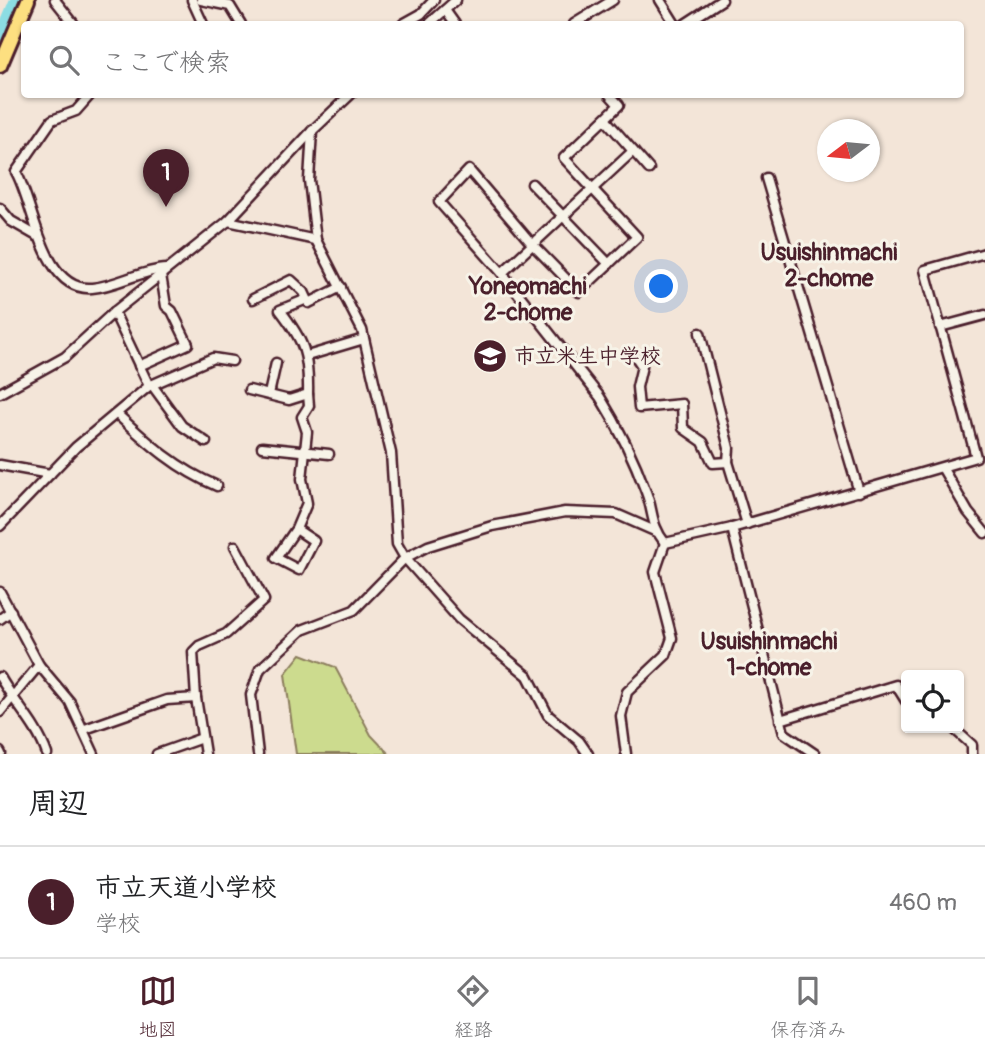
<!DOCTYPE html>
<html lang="ja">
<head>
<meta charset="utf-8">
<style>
  :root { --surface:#fff; --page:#f2f2f2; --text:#202124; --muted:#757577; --line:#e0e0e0; --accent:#4a1f2b }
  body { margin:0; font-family:Pangolin,"Klee One",sans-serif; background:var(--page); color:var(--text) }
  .controls { position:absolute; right:21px; bottom:21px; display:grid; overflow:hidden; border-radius:7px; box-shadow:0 2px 5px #0004 }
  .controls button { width:63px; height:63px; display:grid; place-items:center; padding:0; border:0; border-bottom:2px solid var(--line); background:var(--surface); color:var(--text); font:35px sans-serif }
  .compass { position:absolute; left:817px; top:119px; width:63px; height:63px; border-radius:50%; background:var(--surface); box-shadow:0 2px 5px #0004; rotate:254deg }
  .you { position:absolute; left:662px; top:287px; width:24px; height:24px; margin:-18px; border:5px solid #fff; border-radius:50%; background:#1a73e8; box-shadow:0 0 0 10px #1a73e833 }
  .badge { display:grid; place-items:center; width:46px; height:46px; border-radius:50%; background:var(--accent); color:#fff; font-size:23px; font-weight:700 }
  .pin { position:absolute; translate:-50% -58px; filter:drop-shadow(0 2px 4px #0008) }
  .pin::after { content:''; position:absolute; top:37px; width:24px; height:21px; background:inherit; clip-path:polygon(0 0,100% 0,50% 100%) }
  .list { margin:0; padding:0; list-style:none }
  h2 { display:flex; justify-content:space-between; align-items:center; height:91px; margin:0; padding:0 28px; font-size:30px }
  h2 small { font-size:23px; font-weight:400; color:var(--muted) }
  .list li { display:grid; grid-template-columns:46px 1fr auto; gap:21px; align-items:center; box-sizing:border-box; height:112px; padding:0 28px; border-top:2px solid var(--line) }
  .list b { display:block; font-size:26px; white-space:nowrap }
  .list p { margin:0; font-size:23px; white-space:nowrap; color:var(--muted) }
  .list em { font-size:23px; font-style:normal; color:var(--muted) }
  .icon { flex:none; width:38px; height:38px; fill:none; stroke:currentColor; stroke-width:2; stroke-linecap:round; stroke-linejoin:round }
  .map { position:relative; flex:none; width:985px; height:754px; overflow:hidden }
  .search { position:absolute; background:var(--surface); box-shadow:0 2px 5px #0004; left:21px; right:21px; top:21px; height:77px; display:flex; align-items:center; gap:18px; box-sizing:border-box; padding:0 24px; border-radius:7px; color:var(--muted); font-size:26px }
  .sheet { height:203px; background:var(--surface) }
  nav { display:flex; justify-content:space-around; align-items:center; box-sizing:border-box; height:98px; border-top:2px solid var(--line); background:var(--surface); font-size:19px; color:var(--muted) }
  nav a { display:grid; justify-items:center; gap:4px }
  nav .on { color:var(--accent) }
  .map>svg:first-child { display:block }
</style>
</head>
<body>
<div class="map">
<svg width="985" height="754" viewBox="0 0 985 754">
  <rect width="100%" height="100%" fill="#f3e5d8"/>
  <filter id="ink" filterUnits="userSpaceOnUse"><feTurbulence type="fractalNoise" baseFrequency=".0143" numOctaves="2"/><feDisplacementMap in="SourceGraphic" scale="14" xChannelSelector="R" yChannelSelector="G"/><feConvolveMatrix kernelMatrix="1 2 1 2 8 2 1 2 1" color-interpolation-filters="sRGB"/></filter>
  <g filter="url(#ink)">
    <polygon fill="#ccdb8e" stroke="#8b7d5c" stroke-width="2" points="301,654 335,667 371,735 389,754 296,754 285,674"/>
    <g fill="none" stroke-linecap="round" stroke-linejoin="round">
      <polyline stroke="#8cdde3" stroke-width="14" points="0,40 17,0"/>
      <g stroke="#4a1f2b" stroke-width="13">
        <g id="street">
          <polyline points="55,0 74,24"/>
          <polyline points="192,0 203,24"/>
          <polyline points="201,0 230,6 241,24"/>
          <polyline points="660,0 675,24"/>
          <polyline points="445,10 455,24"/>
          <polyline points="403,24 421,14 434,0"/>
          <polyline points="429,24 456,0"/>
          <polyline points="574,24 613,0"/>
          <polyline points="685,24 722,0"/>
          <path d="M91 94 76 111 52 120 16 172C34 203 42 292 92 288 117 286 141 270 166 269"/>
          <path d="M609 94 619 105 564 158 637 237 579 292 532 244 469 170 439 202 502 273 600 397C618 426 634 459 646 492 654 512 650 524 665 543"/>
          <polyline points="605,119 649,169"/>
          <polyline points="312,131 309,180 316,240 362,330 391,453 397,544 405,558 459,619 528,676 548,715 579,741 588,754"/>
          <polyline points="766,178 859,492"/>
          <polyline points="532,184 609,264"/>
          <polyline points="0,208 11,221 37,236"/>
          <polyline points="228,221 316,240"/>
          <polyline points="502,273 633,151"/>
          <polyline points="253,299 291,280 304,292 309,303 341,287"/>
          <polyline points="114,312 149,386"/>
          <polyline points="940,327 985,315"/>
          <polyline points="700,333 729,448 728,462 747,524"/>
          <polyline points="633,353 642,366 637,387 639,408 682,404 683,428 703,442 713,463 728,462"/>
          <polyline points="307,356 364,339"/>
          <polyline points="139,366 188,344 172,311 166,306 161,275"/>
          <polyline points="152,385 182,426 206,442"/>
          <path d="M249 390 289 400 308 394C309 354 304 341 280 310L307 299"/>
          <polyline points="0,393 65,357 114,312 228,221 312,131 351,94"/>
          <polyline points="269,394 276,363"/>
          <path d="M118 415C149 444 177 469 217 486"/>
          <polyline points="262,447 329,454"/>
          <polyline points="0,465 50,474"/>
          <polyline points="943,469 968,512 985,533"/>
          <polyline points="0,526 76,447 149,386 213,358 232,361"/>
          <polyline points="732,528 784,733 815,754"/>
          <polyline points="296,529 314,541 299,570 276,558 296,529 307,503 302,479 307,432 302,417 309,406 308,394"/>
          <polyline points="665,543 732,528 976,457 925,270 985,253"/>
          <polyline points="0,592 39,665 70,702 94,754"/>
          <polyline points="0,619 11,611"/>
          <path d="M0 677C15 704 37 725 47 754"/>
          <polyline points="0,712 39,665"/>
          <polyline points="780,720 896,685 906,701"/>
          <polyline points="953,728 972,745 972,754"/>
          <polyline points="85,729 167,700 196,698"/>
          <polyline points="0,752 1,754"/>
          <polyline points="157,754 202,738"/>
          <polyline points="205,754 196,698 193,652 199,646 226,634 264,600 235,546"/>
          <polyline points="258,754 251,695 260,669 302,630 354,610 405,558 428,546 492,526 565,512 616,514 657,532"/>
          <polyline points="626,754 621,716 627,692 666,655 672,638 655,572 665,543"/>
        </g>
      </g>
      <g stroke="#4a1f2b" stroke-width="18">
        <polyline id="primary" points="0,66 28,0"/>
      </g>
      <use href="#street" stroke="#f7f3e8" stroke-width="8"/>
      <use href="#primary" stroke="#fddf80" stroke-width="12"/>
    </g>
  </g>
  <defs>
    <g id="school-disc" transform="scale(1.75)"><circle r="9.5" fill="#4a1f2b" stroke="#f7f3e8"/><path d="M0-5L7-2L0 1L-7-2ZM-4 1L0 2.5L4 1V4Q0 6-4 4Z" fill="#fff"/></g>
  </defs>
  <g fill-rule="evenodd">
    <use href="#school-disc" x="490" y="356"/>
  </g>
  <g text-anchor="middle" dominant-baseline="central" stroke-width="6" stroke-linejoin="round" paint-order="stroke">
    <g font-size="21" font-weight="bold" fill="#4a1f2b" stroke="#f7f3e8" text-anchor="start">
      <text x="514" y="356">市立米生中学校</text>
    </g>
    <g font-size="23" font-weight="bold" fill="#4a1f2b" stroke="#f7f3e8">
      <text x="829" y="252">Usuishinmachi<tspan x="829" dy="26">2-chome</tspan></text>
      <text x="528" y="286">Yoneomachi<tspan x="528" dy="26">2-chome</tspan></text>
      <text x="769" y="641">Usuishinmachi<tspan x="769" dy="26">1-chome</tspan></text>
    </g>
  </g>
</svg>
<div class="controls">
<button><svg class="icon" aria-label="locate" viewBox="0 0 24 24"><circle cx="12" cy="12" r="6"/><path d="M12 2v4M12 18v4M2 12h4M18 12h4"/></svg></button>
</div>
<svg class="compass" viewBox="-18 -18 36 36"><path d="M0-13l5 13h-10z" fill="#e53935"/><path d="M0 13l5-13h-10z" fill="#757577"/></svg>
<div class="you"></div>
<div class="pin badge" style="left:166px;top:207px">1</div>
<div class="search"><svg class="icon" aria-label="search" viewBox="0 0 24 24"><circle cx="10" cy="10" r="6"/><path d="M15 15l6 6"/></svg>ここで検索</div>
</div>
<section class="sheet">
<h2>周辺<small></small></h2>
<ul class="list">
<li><span class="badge">1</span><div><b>市立天道小学校</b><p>学校</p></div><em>460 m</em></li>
</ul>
</section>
<nav>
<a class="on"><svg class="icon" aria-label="map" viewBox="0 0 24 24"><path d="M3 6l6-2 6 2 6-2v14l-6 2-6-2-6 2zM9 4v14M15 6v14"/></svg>地図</a>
<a><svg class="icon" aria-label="directions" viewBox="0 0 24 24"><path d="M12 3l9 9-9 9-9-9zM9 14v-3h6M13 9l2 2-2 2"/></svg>経路</a>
<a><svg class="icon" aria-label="saved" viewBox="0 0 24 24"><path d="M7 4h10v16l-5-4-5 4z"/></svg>保存済み</a>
</nav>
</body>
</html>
